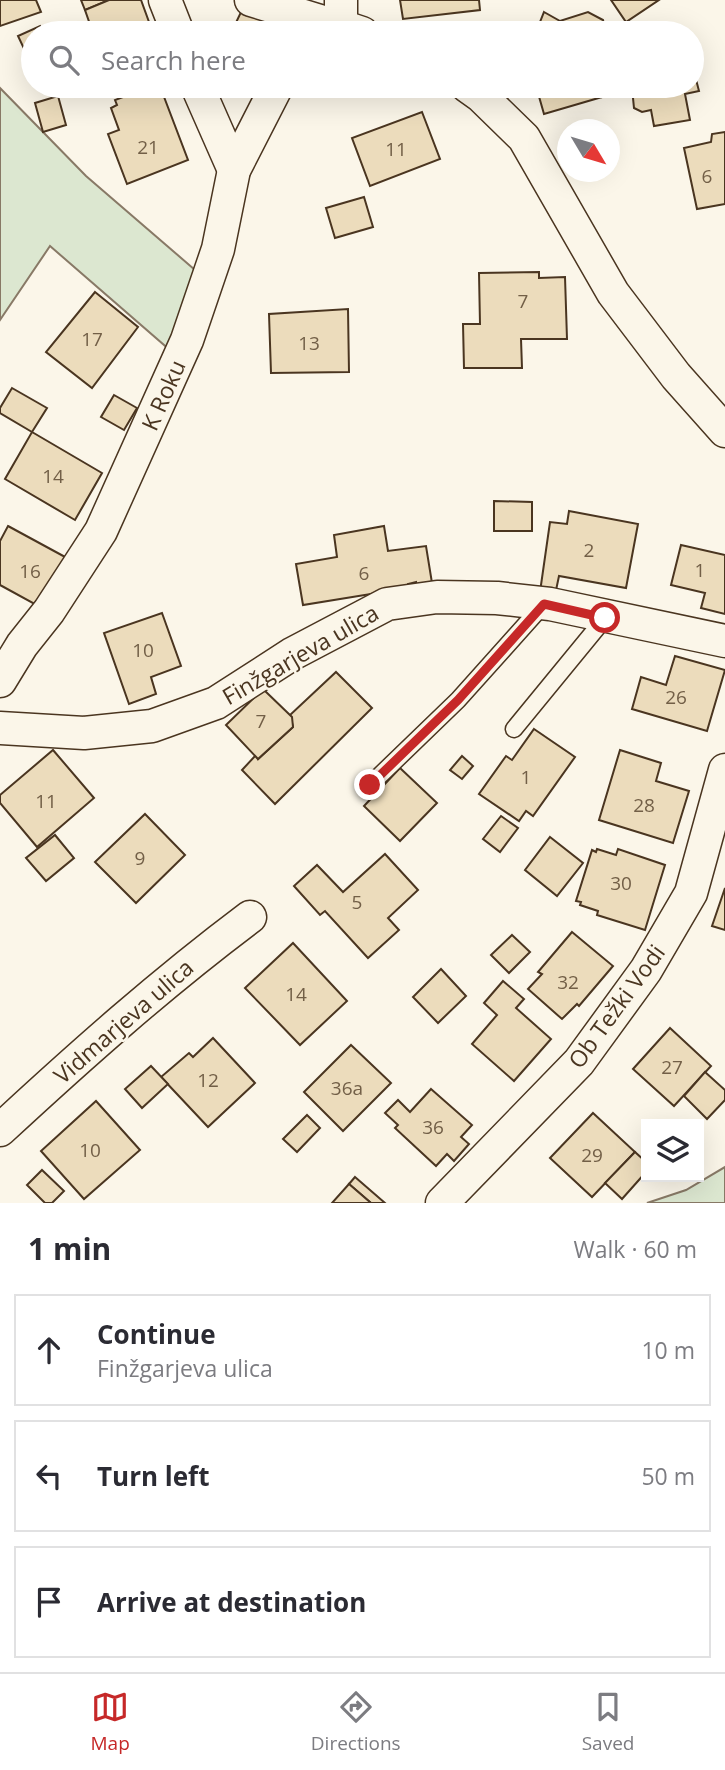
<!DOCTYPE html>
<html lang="en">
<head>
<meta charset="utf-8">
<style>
  :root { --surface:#fff; --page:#f7f7f7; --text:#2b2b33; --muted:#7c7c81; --line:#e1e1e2; --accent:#c62828 }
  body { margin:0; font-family:"Open Sans",sans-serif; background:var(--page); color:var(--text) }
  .controls { position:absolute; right:21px; bottom:21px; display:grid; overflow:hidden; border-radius:0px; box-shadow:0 7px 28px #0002 }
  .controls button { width:63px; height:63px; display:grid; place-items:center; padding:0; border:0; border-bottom:2px solid var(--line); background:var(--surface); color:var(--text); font:35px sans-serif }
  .compass { position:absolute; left:557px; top:119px; width:63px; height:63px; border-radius:50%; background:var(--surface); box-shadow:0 7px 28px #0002; rotate:128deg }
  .stop { position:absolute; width:21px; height:21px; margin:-16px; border:5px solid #c62828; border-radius:50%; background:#fff }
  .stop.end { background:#c62828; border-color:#fff; box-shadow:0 2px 7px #0008 }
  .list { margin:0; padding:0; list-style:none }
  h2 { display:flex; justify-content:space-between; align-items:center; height:91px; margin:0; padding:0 28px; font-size:30px }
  h2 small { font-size:23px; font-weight:400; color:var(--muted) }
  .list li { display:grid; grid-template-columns:46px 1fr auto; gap:21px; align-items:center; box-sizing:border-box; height:112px; margin:0 14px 14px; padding:0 14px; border:2px solid var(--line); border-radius:0px }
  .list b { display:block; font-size:26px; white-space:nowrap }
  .list p { margin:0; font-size:23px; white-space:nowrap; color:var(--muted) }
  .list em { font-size:23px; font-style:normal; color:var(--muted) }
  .icon { flex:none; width:38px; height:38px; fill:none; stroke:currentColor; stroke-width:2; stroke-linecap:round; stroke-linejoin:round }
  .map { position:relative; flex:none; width:725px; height:1203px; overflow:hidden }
  .search { position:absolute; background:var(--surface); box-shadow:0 7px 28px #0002; left:21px; right:21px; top:21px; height:77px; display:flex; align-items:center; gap:18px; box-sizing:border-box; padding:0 24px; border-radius:38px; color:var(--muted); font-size:26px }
  .sheet { height:469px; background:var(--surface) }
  nav { display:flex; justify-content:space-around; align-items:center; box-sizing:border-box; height:98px; border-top:2px solid var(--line); background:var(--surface); font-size:19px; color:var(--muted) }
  nav a { display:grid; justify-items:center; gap:4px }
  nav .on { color:var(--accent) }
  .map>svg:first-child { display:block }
</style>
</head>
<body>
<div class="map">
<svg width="725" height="1203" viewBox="0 0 725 1203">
  <rect width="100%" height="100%" fill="#fbf6e9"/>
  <g fill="#dce7d0" stroke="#887966" stroke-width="2">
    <polygon points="0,88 86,176 202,276 171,351 50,246 0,320"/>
    <polygon points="725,1167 725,1203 647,1203 686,1190"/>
  </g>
  <g fill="#ecdcbc" stroke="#4a3520" stroke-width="2">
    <polygon points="0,0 36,0 41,12 0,26"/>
    <polygon points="81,0 109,0 85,10"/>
    <polygon points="109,0 141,0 153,33 93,33 85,10"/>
    <polygon points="400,0 479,0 480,10 403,19"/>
    <polygon points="611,0 659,0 626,22"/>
    <polygon points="242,10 291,33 231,33"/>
    <polygon points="544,12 560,21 588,12 603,20 606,33 520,33 538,27"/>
    <polygon points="40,26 43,33 33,33 33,52 27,55 18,36"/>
    <polygon points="692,64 699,91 685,94 690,120 654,126 651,110 642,112 634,108 633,98 638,91 647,89 646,86 692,86"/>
    <polygon points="152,86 154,86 156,91 161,89 188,160 127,184 108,134 119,130 111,108 117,105 115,100"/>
    <polygon points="237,86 269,86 263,98"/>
    <polygon points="536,86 599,86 602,97 544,114"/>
    <polygon points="599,86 619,86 613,95 602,97"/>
    <polygon points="58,96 66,125 43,132 35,103"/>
    <polygon points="422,112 440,159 370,186 352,138"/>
    <polygon points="725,132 725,204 697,209 684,148 711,142 712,134"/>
    <polygon points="364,197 373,227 335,238 326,208"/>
    <polygon points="539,272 539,278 565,277 567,339 521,339 522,368 464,368 463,324 480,324 479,273"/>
    <polygon points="95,292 138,327 92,388 46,352"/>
    <polygon points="348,309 349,372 271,373 269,314"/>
    <polygon points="12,388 47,408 32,432 0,413 0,408"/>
    <polygon points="114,395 137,408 124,430 101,417"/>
    <polygon points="32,432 102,473 75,520 5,479"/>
    <polygon points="494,501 532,502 532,531 494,531"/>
    <polygon points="569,511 638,524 626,588 559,576 555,595 540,592 550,522 567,524"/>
    <polygon points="8,526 67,558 40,607 0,585 0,541"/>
    <polygon points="384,526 388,551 426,546 432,583 416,585 416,582 408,584 408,588 303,605 296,564 337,557 334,535"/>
    <polygon points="681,545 725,555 725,614 701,608 705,593 671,585"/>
    <polygon points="162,613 181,666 151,677 156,694 129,704 104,633"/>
    <polygon points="675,656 725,670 707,731 632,709 641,677 666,685"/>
    <polygon points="336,672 372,708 275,804 242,770 256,755 258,759 293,727 290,715"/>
    <polygon points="263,689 292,717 293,727 258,759 226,725"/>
    <polygon points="534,729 575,757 533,816 526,811 519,821 479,794 506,756 512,760"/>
    <polygon points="53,750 94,798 37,847 0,803 0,795"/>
    <polygon points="620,750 661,763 656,781 689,791 673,843 599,820"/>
    <polygon points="462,756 473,766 462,779 450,770"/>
    <polygon points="400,768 437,803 400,841 364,806"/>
    <polygon points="145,814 185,855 136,903 95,862"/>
    <polygon points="501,816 518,828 500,852 483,839"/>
    <polygon points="55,835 74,858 46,881 26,858"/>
    <polygon points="550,837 583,863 557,896 525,870"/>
    <polygon points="597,849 616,855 618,849 665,865 645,930 597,915 598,911 580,905 581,902 576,901 592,850 596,852"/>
    <polygon points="385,854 418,890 388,918 399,930 368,958 325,911 320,915 294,886 317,865 343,892"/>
    <polygon points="725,888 725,930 712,926"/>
    <polygon points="572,932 613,966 579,1006 577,1004 562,1019 528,989 542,974 538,972"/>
    <polygon points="512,935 530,952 509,973 491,955"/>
    <polygon points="293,943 347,1001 300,1045 245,988"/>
    <polygon points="441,969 466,996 438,1023 413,997"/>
    <polygon points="503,981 524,999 516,1008 551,1039 514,1081 472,1044 497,1015 484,1003"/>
    <polygon points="670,1028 711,1066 674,1106 633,1069"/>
    <polygon points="213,1038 255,1083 208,1127 161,1077 189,1053 193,1057"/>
    <polygon points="351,1045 391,1083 343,1131 304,1092"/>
    <polygon points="151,1066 168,1084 142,1108 125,1089"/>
    <polygon points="705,1072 725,1090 725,1100 707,1119 684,1096"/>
    <polygon points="431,1089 472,1125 461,1137 469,1144 454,1161 447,1154 436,1166 395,1128 398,1125 385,1113 398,1100 410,1112"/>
    <polygon points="96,1101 140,1150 84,1199 41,1151"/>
    <polygon points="593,1113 635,1152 592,1197 550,1158"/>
    <polygon points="307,1115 320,1128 297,1152 283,1139"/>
    <polygon points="635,1152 646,1162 646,1172 622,1199 605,1183"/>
    <polygon points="42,1170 64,1191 52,1203 45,1203 27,1185"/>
    <polygon points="355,1177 385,1203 371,1203 349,1184"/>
    <polygon points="349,1184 371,1203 332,1203"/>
  </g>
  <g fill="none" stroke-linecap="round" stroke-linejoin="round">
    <g stroke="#4a3520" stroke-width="19">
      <g id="service">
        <polyline points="514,729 605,618"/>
        <polyline points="370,785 458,700 544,604"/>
      </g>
    </g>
    <g stroke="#4a3520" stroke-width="35">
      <g id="minor">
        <polyline points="165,0 178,33"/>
        <polyline points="251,0 320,21"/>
        <polyline points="341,0 341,26 362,33"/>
        <polyline points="197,86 234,170"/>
        <polyline points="467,86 481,96 524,138 613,293 676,376 725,431"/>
        <polyline points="0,681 22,645 49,611 101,531 187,340 218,249 234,170 277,86"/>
        <polyline points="0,728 84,733 152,726 216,703 292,654 387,604 437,597 497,598 550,604 725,641"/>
        <path d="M0 1130C81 1055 162 983 250 917"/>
        <polyline points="442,1203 579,1062 646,970 691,893 725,770"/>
      </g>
    </g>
    <use href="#service" stroke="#fbf6e9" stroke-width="16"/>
    <use href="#minor" stroke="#fbf6e9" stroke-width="32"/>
  </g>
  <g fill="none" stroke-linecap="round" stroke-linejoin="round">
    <polyline stroke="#c62828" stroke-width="9" points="370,785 458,700 544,604 605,618"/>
  </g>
  <g text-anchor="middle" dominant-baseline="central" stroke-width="5" stroke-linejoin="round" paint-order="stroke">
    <g font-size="19" fill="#725f47">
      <text x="148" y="147">21</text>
      <text x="396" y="149">11</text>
      <text x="707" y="176">6</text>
      <text x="523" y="301">7</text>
      <text x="92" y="339">17</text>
      <text x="309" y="343">13</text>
      <text x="53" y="476">14</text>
      <text x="589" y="550">2</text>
      <text x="700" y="570">1</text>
      <text x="30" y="571">16</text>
      <text x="364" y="573">6</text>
      <text x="143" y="650">10</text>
      <text x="676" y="697">26</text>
      <text x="261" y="721">7</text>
      <text x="526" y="777">1</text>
      <text x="46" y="801">11</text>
      <text x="644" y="805">28</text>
      <text x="140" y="858">9</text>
      <text x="621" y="883">30</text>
      <text x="357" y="902">5</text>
      <text x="568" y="982">32</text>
      <text x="296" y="994">14</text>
      <text x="672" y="1067">27</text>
      <text x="208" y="1080">12</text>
      <text x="347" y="1088">36a</text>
      <text x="433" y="1127">36</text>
      <text x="90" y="1150">10</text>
      <text x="592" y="1155">29</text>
    </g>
    <g font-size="23" fill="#4a3520" stroke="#fbf6e9">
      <text transform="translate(163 395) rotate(-66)">K Roku</text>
      <text transform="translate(300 654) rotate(-30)">Finžgarjeva ulica</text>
      <text transform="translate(616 1006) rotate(-54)">Ob Težki Vodi</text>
      <text transform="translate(123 1021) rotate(-41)">Vidmarjeva ulica</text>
    </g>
  </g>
</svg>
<div class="controls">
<button><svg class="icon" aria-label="layers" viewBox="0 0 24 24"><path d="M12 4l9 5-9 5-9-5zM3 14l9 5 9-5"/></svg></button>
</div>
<svg class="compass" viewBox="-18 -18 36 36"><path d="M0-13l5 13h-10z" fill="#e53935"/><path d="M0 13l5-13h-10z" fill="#7c7c81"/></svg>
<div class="stop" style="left:605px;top:618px"></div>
<div class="stop end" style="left:370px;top:785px"></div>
<div class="search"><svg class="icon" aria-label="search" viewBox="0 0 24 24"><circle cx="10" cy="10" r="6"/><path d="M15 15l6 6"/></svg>Search here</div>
</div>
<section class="sheet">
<h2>1 min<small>Walk · 60 m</small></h2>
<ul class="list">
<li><svg class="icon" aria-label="ahead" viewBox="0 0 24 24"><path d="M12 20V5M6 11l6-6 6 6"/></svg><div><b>Continue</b><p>Finžgarjeva ulica</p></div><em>10 m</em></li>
<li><svg class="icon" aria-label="left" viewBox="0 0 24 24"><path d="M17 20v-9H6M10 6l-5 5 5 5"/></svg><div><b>Turn left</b></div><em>50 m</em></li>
<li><svg class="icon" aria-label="arrive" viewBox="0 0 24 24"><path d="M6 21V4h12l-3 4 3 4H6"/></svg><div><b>Arrive at destination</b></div></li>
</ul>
</section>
<nav>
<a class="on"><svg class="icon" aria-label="map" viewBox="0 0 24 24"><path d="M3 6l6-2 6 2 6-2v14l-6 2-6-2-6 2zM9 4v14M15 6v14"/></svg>Map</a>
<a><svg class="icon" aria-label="directions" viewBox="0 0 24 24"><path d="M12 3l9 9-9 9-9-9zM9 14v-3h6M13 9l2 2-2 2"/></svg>Directions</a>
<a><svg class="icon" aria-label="saved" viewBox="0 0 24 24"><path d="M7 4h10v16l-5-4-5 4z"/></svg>Saved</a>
</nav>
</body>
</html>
